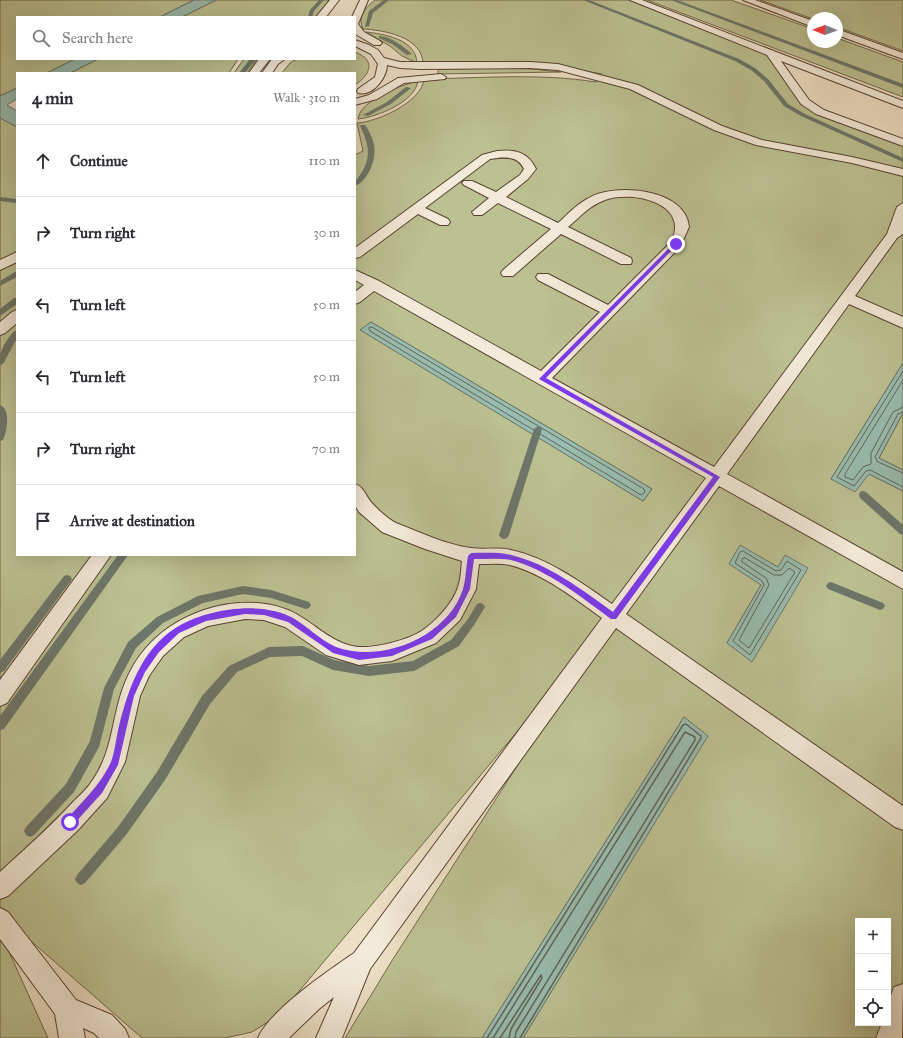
<!DOCTYPE html>
<html lang="en">
<head>
<meta charset="utf-8">
<style>
  :root { --surface:#fff; --page:#f2f2f3; --text:#2b2b33; --muted:#7c7c81; --line:#e1e1e2 }
  body { margin:0; font-family:"IM FELL Great Primer",serif; background:var(--page); color:var(--text) }
  .controls { position:absolute; right:12px; bottom:12px; display:grid; overflow:hidden; border-radius:0px; box-shadow:0 4px 16px #0002 }
  .controls button { width:36px; height:36px; display:grid; place-items:center; padding:0; border:0; border-bottom:1px solid var(--line); background:var(--surface); color:var(--text); font:20px sans-serif }
  .compass { position:absolute; left:807px; top:12px; width:36px; height:36px; border-radius:50%; background:var(--surface); box-shadow:0 4px 16px #0002; rotate:271deg }
  .stop { position:absolute; width:12px; height:12px; margin:-9px; border:3px solid #7c3aed; border-radius:50%; background:#fff }
  .stop.end { background:#7c3aed; border-color:#fff; box-shadow:0 1px 4px #0008 }
  .list { margin:0; padding:0; list-style:none }
  h2 { display:flex; justify-content:space-between; align-items:center; height:52px; margin:0; padding:0 16px; font-size:17px }
  h2 small { font-size:13px; font-weight:400; color:var(--muted) }
  .list li { display:grid; grid-template-columns:26px 1fr auto; gap:12px; align-items:center; box-sizing:border-box; height:72px; padding:0 16px; border-top:1px solid var(--line) }
  .list b { display:block; font-size:15px; white-space:nowrap }
  .list em { font-size:13px; font-style:normal; color:var(--muted) }
  .icon { flex:none; width:22px; height:22px; fill:none; stroke:currentColor; stroke-width:2; stroke-linecap:round; stroke-linejoin:round }
  .map { position:relative; flex:none; width:903px; height:1038px; overflow:hidden }
  .search { position:absolute; background:var(--surface); box-shadow:0 4px 16px #0002; left:16px; top:16px; width:340px; height:44px; display:flex; align-items:center; gap:10px; box-sizing:border-box; padding:0 14px; border-radius:0px; color:var(--muted); font-size:15px }
  .panel { position:absolute; background:var(--surface); box-shadow:0 4px 16px #0002; left:16px; top:72px; width:340px; height:484px; border-radius:0px }
  .map>svg:first-child { display:block }
</style>
</head>
<body>
<div class="map">
<svg width="903" height="1038" viewBox="0 0 903 1038">
  <rect width="100%" height="100%" fill="#ecdfc5"/>
  <filter id="stains"><feTurbulence type="fractalNoise" baseFrequency=".005" numOctaves="4"/><feColorMatrix values="0 0 0 0 .2 0 0 0 0 .09 0 0 0 0 .02 0 0 0 .5 -.17"/></filter>
  <radialGradient id="worn" r=".72"><stop offset=".6" stop-color="#630" stop-opacity="0"/><stop offset="1" stop-color="#630" stop-opacity=".3"/></radialGradient>
  <g fill="#bcc192" stroke="#736649" fill-rule="evenodd">
    <polygon points="0,0 194,0 160,17 17,17 17,59 75,59 47,73 17,73 17,88 0,96"/>
    <polygon points="216,0 330,0 317,17 182,17"/>
    <path d="M375 0H634L771 54 805 102 820 112 903 143V363L831 479 869 474 903 491V1038H523L707 736 684 717 482 1038H345L393 959 611 620 279 1015 252 1032 225 1038H142L0 914V118L17 127V555H355V155L363 151 357 123C377 122 422 102 424 79 481 78 539 73 596 82L602 74 558 66 423 63C422 37 384 30 363 29 357 17 366 7 375 0ZM371 322 652 489 643 501 361 330ZM778 567 727 643 761 585ZM858 921H888V1023H858Z"/>
    <polygon points="647,0 731,0 813,29 813,42 837,42 837,38 903,62 903,97"/>
    <polygon points="760,0 903,0 903,51 837,27 837,18 813,19"/>
    <path d="M366 32C384 34 416 39 417 63L402 56 390 46Z"/>
    <path d="M355 52C376 60 371 74 355 85V73H282L290 63 297 59H355Z"/>
    <polygon points="98,59 238,59 229,73 70,73"/>
    <polygon points="244,59 257,59 247,73 234,73"/>
    <polygon points="523,68 561,72 438,74 438,69"/>
    <path d="M418 81C415 102 377 117 358 119 360 100 401 85 418 81Z"/>
    <polygon points="903,413 903,470 879,458"/>
    <polygon points="0,932 48,1038 0,1038"/>
  </g>
  <g fill="#99bdb1" stroke="#6d766a">
    <polygon points="194,0 216,0 182,17 160,17"/>
    <polygon points="75,59 98,59 70,73 47,73"/>
    <polygon points="17,88 17,99 7,105 17,111 17,127 0,118 0,96"/>
    <polygon points="371,322 652,489 643,501 360,330"/>
    <polygon points="903,363 903,413 879,458 903,470 903,491 869,474 855,492 831,479"/>
    <polygon points="740,545 778,567 785,555 808,568 752,662 727,643 761,585 729,564"/>
    <polygon points="684,717 708,736 523,1038 482,1038"/>
  </g>
  <g fill="none" stroke-linecap="round" stroke-linejoin="round">
    <g stroke="#626458" stroke-width="1">
      <polygon points="372,327 644,489 645,492 641,495 370,331 369,328"/>
      <polyline points="903,371 837,477 854,486 866,471 870,470 903,487"/>
      <polyline points="903,380 845,474 845,477 853,480 863,467 871,464 871,453 893,412 903,407"/>
      <polyline points="903,412 898,414 875,457 878,462 903,473"/>
      <polygon points="743,551 776,571 781,570 787,561 801,570 750,655 733,641 764,585 762,581 735,563 740,552"/>
      <polygon points="745,558 774,575 782,575 789,568 795,572 749,648 739,640 769,585 766,578 742,562 742,559"/>
    </g>
    <g stroke="#626458" stroke-width="1.5">
      <polyline points="487,1038 683,725 686,724 701,736 701,738 520,1038"/>
      <polyline points="493,1038 685,732 695,737 695,740 516,1032 515,1038"/>
      <polyline points="500,1038 541,975 542,978 511,1029 509,1038"/>
    </g>
    <g fill="#6d766a" fill-rule="evenodd">
      <polygon points="319,0 324,0 314,11 312,17 308,17 310,10"/>
      <polygon points="384,0 389,0 373,13 369,26 365,27 369,11"/>
      <polygon points="583,0 589,0 739,59 755,68 768,79 788,104 805,114 903,158 903,162 801,116 784,106 764,81 751,70 735,61"/>
      <polygon points="671,0 677,0 903,84 903,88"/>
      <path d="M379 36C390 36 404 47 412 54L407 55 392 44 379 38Z"/>
      <polygon points="250,59 256,59 245,73 239,73"/>
      <polygon points="406,87 411,88 391,104 368,116 363,115 387,102"/>
      <path d="M361 125H365C369 131 373 138 374 145 377 159 368 181 355 186 355 180 359 177 362 172 372 156 368 142 360 126Z"/>
      <polygon points="0,197 17,199 17,203 0,201"/>
      <polygon points="15,272 17,272 17,277 0,286 0,281"/>
      <polygon points="14,298 17,298 17,304 0,316 0,309"/>
      <path d="M17 330V338L3 364 0 365C0 362 0 358 0 355 2 347 10 333 17 330Z"/>
      <path d="M0 405C11 409 7 432 3 440L0 441Z"/>
      <polygon points="538,426 542,429 509,535 507,538 504,539 501,538 499,535 534,429"/>
      <polygon points="863,491 866,492 903,525 903,535 900,534 860,498 859,495 860,492"/>
      <polygon points="118,555 128,555 4,729 0,730 0,716"/>
      <polygon points="67,575 70,576 72,579 70,582 4,671 0,673 0,660 64,576"/>
      <polygon points="831,582 883,603 885,606 883,609 880,610 828,589 826,586 828,583"/>
      <polygon points="243,586 271,590 309,602 311,605 309,608 306,609 271,598 243,594 203,603 163,623 136,648 114,689 99,747 74,792 34,835 30,837 26,835 24,831 26,827 66,784 90,741 104,688 128,642 157,617 198,596"/>
      <polygon points="480,603 483,604 485,607 474,625 459,646 414,671 369,676 333,670 302,656 270,657 237,672 210,704 165,780 126,835 85,883 81,885 77,883 75,879 77,875 118,827 157,772 202,696 229,666 269,647 303,646 334,660 369,666 413,661 451,640 468,619 477,604"/>
    </g>
    <g stroke="#5a4131" stroke-width="2">
      <g id="service">
        <polygon points="330,0 339,0 326,17 316,17"/>
        <polygon points="360,0 368,0 358,24 364,32 380,41 382,43 380,45 374,45 355,34 355,17 352,17"/>
        <polygon points="630,0 642,0 903,101 903,108 781,61 809,100 824,110 903,139 903,146 816,114 801,104 767,55"/>
        <polygon points="743,0 755,0 813,21 813,27"/>
        <polygon points="837,29 903,53 903,59 837,35"/>
        <path d="M355 40 369 45 378 50 384 58 400 62H530L558 64 638 85 722 126 762 140 852 157 903 169V176L852 163 756 145 714 130 630 89 558 70 530 68 420 69 400 68 387 65C387 77 373 97 358 93L357 91 358 89 375 77 378 64 371 54 355 46Z"/>
        <polygon points="259,59 270,59 259,73 249,73"/>
        <polygon points="272,59 285,59 278,64 272,73 262,73"/>
        <polygon points="441,74 446,77 445,79 404,83 377,99 355,105 355,99 369,95 398,78"/>
        <path d="M497 151C515 149 528 152 536 169L528 179 506 197 558 223C567 215 576 205 587 199 613 182 686 188 689 227L680 247 552 378 714 467 887 234 897 207 903 203V234L897 238 855 296 903 317V328L849 304 727 474 903 572V589L719 486 626 614 903 806V830L895 827 616 628 370 969 342 1038H316L334 997 319 1009 289 1038H258C270 1010 328 971 354 953L602 618C574 598 544 574 510 565 501 563 489 564 479 564L476 589 473 595 460 620 436 643 392 661 359 665 326 655 285 627 264 620 245 619 208 626 184 637 163 656 149 676 140 696 125 762 107 798 78 830 8 896 0 899V872C25 849 51 826 74 801 80 795 87 789 92 781 111 754 111 728 120 697 133 653 161 625 204 610 233 600 271 599 298 615 317 626 335 645 359 647 376 648 409 640 423 630 436 621 453 603 458 587 461 579 461 569 462 561L425 549 382 532 359 512 355 505V484C364 487 365 495 371 502 376 508 388 519 396 523 419 532 447 545 471 548 484 550 498 547 511 550 548 558 582 583 612 604L706 478 374 291 360 302 355 304V292L364 285 355 280V270L379 281 541 371 600 312 538 280 536 277 538 274H548L608 305 671 242C691 203 632 190 605 200 590 205 579 218 568 227L631 258 632 261 631 264H621L561 234 513 276H503L501 273 503 270 551 229 498 203 482 215H474L472 212 489 198 464 185 462 183 464 181H472L496 192 520 175 524 169C518 155 503 157 490 159L425 208 448 219 450 222 448 225H440L418 214 360 257 355 258V248L482 155Z"/>
        <polygon points="17,252 17,262 0,270 0,260"/>
        <polygon points="17,310 17,323 5,333 0,335 0,322 12,312"/>
        <polygon points="92,555 111,555 7,703 0,706 0,680"/>
        <polygon points="0,908 8,912 76,1000 112,1015 125,1029 129,1038 99,1038 94,1033 83,1028 85,1038 59,1038 55,1014 0,939"/>
        <polygon points="903,984 902,1038 876,1038 882,1023 888,1023 888,1004 894,987"/>
      </g>
    </g>
    <use href="#service" fill="#f3ead9" fill-rule="evenodd"/>
  </g>
  <path fill="#7c3aed" d="M674 243 678 244 546 378 720 477 616 619H611C581 597 548 570 511 560 500 558 486 559 474 559L470 589 456 617 432 639 392 656 359 660 333 653 288 622 264 615 245 614 206 621 179 633 159 652 145 672 134 696 118 765 102 793 73 825H67V819C83 801 101 784 111 762 115 751 116 738 119 726 128 690 141 651 174 629 204 609 261 600 293 618 307 626 320 640 336 647 381 664 448 637 463 589 466 579 466 566 468 556L471 553C484 553 499 552 511 555 549 564 582 590 613 612L713 477 539 379Z"/>
  <rect width="100%" height="100%" filter="url(#stains)"/>
  <rect width="100%" height="100%" fill="url(#worn)"/>
</svg>
<div class="controls">
<button>+</button>
<button>−</button>
<button><svg class="icon" aria-label="locate" viewBox="0 0 24 24"><circle cx="12" cy="12" r="6"/><path d="M12 2v4M12 18v4M2 12h4M18 12h4"/></svg></button>
</div>
<svg class="compass" viewBox="-18 -18 36 36"><path d="M0-13l5 13h-10z" fill="#e53935"/><path d="M0 13l5-13h-10z" fill="#7c7c81"/></svg>
<div class="stop" style="left:70px;top:822px"></div>
<div class="stop end" style="left:676px;top:244px"></div>
<div class="search"><svg class="icon" aria-label="search" viewBox="0 0 24 24"><circle cx="10" cy="10" r="6"/><path d="M15 15l6 6"/></svg>Search here</div>
<section class="panel">
<h2>4 min<small>Walk · 310 m</small></h2>
<ul class="list">
<li><svg class="icon" aria-label="ahead" viewBox="0 0 24 24"><path d="M12 20V5M6 11l6-6 6 6"/></svg><div><b>Continue</b></div><em>110 m</em></li>
<li><svg class="icon" aria-label="right" viewBox="0 0 24 24"><path d="M7 20v-9h11M14 6l5 5-5 5"/></svg><div><b>Turn right</b></div><em>30 m</em></li>
<li><svg class="icon" aria-label="left" viewBox="0 0 24 24"><path d="M17 20v-9H6M10 6l-5 5 5 5"/></svg><div><b>Turn left</b></div><em>50 m</em></li>
<li><svg class="icon" aria-label="left" viewBox="0 0 24 24"><path d="M17 20v-9H6M10 6l-5 5 5 5"/></svg><div><b>Turn left</b></div><em>50 m</em></li>
<li><svg class="icon" aria-label="right" viewBox="0 0 24 24"><path d="M7 20v-9h11M14 6l5 5-5 5"/></svg><div><b>Turn right</b></div><em>70 m</em></li>
<li><svg class="icon" aria-label="arrive" viewBox="0 0 24 24"><path d="M6 21V4h12l-3 4 3 4H6"/></svg><div><b>Arrive at destination</b></div></li>
</ul>
</section>
</div>
</body>
</html>
